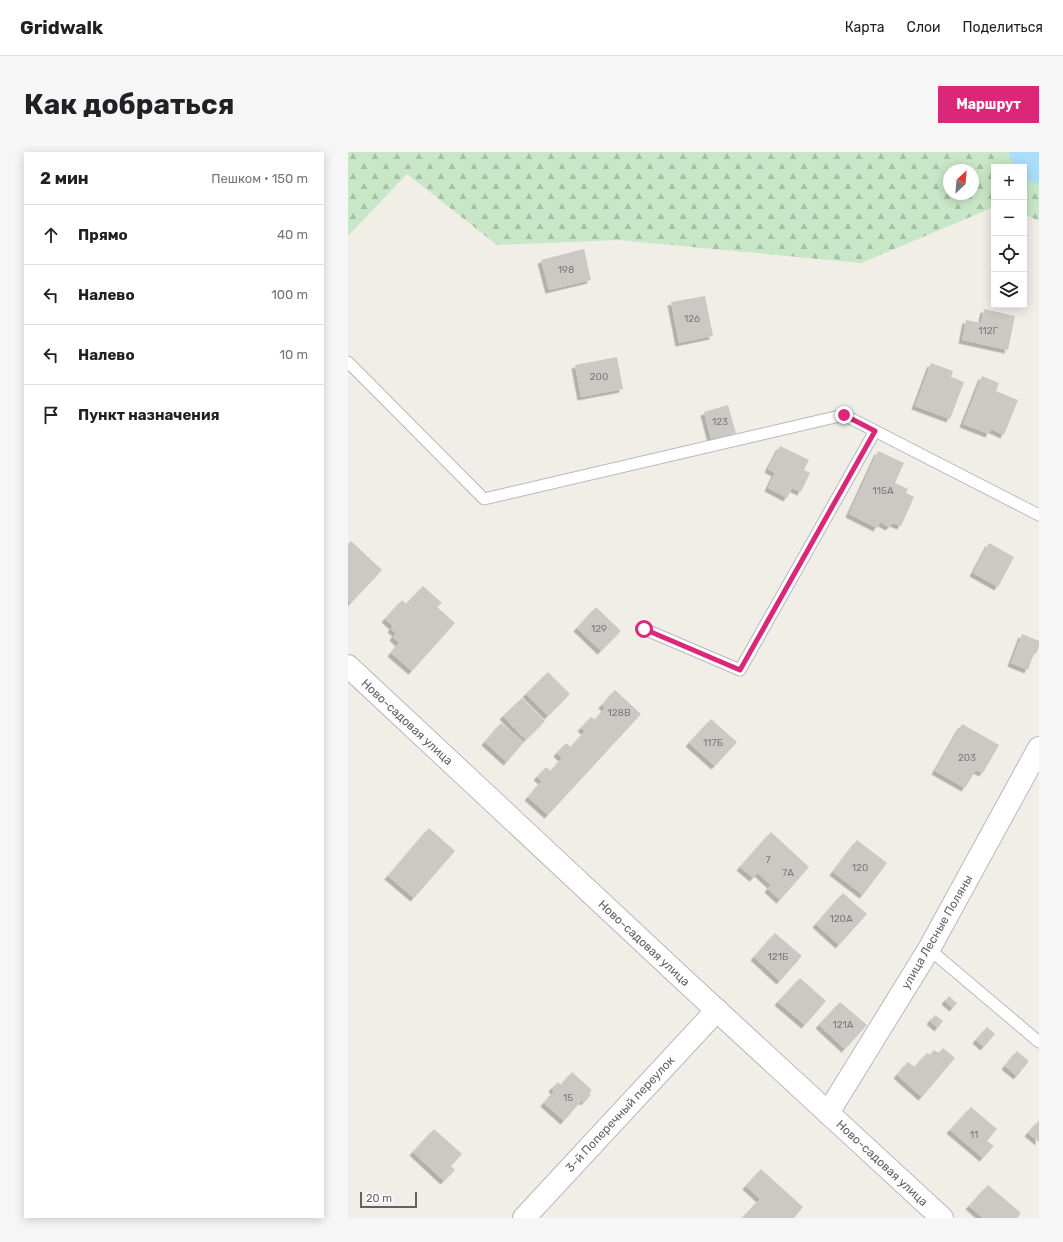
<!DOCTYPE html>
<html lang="ru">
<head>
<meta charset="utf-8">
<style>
  :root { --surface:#fff; --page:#f6f6f6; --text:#202124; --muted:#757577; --line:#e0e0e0; --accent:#db2777 }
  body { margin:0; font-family:Rubik,sans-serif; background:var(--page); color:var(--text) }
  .controls { position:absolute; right:12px; top:12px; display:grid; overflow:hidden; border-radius:0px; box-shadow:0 2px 10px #0003 }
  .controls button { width:36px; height:36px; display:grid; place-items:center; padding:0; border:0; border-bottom:1px solid var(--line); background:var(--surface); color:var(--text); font:20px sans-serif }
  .compass { position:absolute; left:595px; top:12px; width:36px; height:36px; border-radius:50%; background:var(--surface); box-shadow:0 2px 10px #0003; rotate:26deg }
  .scale { position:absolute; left:12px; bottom:10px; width:57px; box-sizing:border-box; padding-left:4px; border:2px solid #5f6368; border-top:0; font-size:11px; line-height:14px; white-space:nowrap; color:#5f6368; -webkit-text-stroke:3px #fff; paint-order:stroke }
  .stop { position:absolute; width:12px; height:12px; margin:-9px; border:3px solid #db2777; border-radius:50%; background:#fff }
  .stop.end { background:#db2777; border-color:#fff; box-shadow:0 1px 4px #0008 }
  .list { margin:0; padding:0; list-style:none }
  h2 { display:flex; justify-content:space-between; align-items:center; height:52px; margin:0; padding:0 16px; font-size:17px }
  h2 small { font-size:13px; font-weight:400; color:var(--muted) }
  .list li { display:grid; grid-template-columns:26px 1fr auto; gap:12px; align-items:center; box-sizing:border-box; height:60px; padding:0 16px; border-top:1px solid var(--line) }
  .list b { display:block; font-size:15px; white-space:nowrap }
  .list em { font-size:13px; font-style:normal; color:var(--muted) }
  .icon { flex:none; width:22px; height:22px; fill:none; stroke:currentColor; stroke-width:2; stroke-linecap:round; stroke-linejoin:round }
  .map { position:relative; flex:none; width:691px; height:1066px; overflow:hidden; border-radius:0px }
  header { display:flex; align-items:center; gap:24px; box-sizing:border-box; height:56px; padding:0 20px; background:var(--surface); border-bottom:1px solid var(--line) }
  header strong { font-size:19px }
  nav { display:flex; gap:22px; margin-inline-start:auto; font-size:14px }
  .intro { display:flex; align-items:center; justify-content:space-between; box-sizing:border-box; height:96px; padding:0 24px }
  h1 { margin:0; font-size:28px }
  .button { padding:10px 18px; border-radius:0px; background:var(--accent); color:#fff; font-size:14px; font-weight:700 }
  main { display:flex; gap:24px; padding:0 24px }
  aside { flex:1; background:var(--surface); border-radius:0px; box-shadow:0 2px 10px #0003 }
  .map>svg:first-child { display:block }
</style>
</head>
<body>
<header>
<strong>Gridwalk</strong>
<nav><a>Карта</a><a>Слои</a><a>Поделиться</a></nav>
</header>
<div class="intro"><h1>Как добраться</h1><a class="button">Маршрут</a></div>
<main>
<aside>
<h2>2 мин<small>Пешком · 150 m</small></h2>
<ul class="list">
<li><svg class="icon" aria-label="ahead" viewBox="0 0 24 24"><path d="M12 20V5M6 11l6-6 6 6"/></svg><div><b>Прямо</b></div><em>40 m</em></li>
<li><svg class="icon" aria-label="left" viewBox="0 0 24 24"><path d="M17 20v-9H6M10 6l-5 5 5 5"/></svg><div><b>Налево</b></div><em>100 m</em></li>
<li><svg class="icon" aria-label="left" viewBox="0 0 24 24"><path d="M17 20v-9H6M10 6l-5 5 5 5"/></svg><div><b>Налево</b></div><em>10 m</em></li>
<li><svg class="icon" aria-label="arrive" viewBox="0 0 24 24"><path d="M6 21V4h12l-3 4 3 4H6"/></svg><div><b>Пункт назначения</b></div></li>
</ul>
</aside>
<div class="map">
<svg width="691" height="1066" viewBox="0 0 691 1066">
  <defs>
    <pattern id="forest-firs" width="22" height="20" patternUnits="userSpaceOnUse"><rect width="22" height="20" fill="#c8e7c6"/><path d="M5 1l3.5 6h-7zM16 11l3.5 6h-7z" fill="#a6bfa5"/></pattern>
    <filter id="shadow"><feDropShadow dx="-3.5" dy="3.5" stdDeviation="0" flood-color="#0004"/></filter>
  </defs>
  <rect width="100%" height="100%" fill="#f1eee8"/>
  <path fill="url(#forest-firs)" fill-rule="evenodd" d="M0 0H691V69L676 62V15H646V55L513 111 270 88 149 93 59 22 0 84ZM601 18H625V42H601Z"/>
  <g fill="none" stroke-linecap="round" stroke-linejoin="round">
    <polyline stroke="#adddfc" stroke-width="34" points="678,0 691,15"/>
  </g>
  <g fill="#ccc9c5" filter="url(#shadow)">
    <polygon points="236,97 243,128 201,138 193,108"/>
    <polygon points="357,144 365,184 331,191 323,150"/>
    <polygon points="636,157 667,164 660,198 614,188 618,168 633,171"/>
    <polygon points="269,205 275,237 233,245 227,213"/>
    <polygon points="583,211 605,219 603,225 616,230 602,267 567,254"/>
    <polygon points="634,224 651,231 648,239 670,248 656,283 643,277 641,282 615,272"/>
    <polygon points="380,253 388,281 363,287 356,260"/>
    <polygon points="432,294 461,308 456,318 462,321 453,340 444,336 439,346 420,336 427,321 420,317"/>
    <polygon points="530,299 556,311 547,331 560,337 558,341 566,345 553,374 545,371 541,375 532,370 529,376 501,362"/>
    <polygon points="3,389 34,418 3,451 0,448 0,392"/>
    <polygon points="641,391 666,405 650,435 625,421"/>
    <polygon points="75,434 94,451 89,455 107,471 64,519 43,501 51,491 45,485 48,481 43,477 45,474 37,467 54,448 58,452"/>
    <polygon points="248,455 273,479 253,499 229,476"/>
    <polygon points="674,482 691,489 691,495 688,502 686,501 680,518 663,511"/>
    <polygon points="200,520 222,542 200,564 178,542"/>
    <polygon points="267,538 293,562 200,663 180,645 194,629 189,625 198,615 203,619 214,606 209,601 218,591 223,595 237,579 233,576 243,565 247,568 257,556 254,553"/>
    <polygon points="174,546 197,569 178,588 155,564"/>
    <polygon points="363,567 389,590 367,614 341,591"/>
    <polygon points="153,571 176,590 159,610 137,590"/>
    <polygon points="614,572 651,593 635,621 628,618 617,636 587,619"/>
    <polygon points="81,676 107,699 66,746 40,724"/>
    <polygon points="423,680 461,715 432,748 420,737 423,733 410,721 405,726 392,715"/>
    <polygon points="509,688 539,711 515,743 485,720"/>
    <polygon points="495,741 519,762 491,793 468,772"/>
    <polygon points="427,781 454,804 432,829 406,805"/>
    <polygon points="452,826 478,849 457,873 430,850"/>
    <polygon points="601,844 609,851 605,856 597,849"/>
    <polygon points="492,850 519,873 497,897 471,873"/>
    <polygon points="587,863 595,869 590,876 582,869"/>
    <polygon points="639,875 647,882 636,895 628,888"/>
    <polygon points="595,896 607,906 574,945 549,923 560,910 567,915 579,901 582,903 586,898 591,901"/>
    <polygon points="669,899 681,909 669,924 657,914"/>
    <polygon points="224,920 244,938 241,941 243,943 236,950 234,948 216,969 196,951 206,939 204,936 210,930 213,933"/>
    <polygon points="623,955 649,977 639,989 646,994 635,1006 602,978"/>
    <polygon points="691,968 691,990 680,981"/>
    <polygon points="86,977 114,1002 103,1014 107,1018 96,1029 65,1000"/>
    <polygon points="413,1017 455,1055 446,1066 394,1066 412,1047 398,1034"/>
    <polygon points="640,1033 673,1061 669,1066 635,1066 621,1054"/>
  </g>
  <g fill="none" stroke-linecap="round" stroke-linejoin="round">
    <g stroke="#b5b8bc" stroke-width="13">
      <g id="service">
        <polyline points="0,210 136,347 496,263 691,363"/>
        <polyline points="296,477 392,518 527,279"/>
        <polyline points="581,797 691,890"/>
      </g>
    </g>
    <g stroke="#b5b8bc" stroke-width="24">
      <g id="minor">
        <polyline points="0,514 337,829 594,1066"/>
        <polyline points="480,961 581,797 691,596"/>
        <polyline points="176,1066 369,858"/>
      </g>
    </g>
    <use href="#service" stroke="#fff" stroke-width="11"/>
    <use href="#minor" stroke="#fff" stroke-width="22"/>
  </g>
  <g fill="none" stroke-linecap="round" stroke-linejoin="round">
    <polyline stroke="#db2777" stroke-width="5" points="296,477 392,518 527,279 496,263"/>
  </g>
  <g text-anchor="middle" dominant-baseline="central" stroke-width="3" stroke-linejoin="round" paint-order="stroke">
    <g font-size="10" fill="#7a7c7f">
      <text x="218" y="118">198</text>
      <text x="344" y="167">126</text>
      <text x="640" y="179">112Г</text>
      <text x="251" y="225">200</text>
      <text x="372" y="270">123</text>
      <text x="535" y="339">115А</text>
      <text x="251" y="477">129</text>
      <text x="271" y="561">128В</text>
      <text x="365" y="591">117Б</text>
      <text x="619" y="606">203</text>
      <text x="420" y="708">7</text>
      <text x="512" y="716">120</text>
      <text x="440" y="721">7А</text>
      <text x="493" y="767">120А</text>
      <text x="430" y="805">121Б</text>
      <text x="495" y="873">121А</text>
      <text x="220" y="946">15</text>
      <text x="626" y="983">11</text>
    </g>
    <g font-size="12" fill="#5f6368" stroke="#fff">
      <text transform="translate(59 570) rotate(43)">Ново-садовая улица</text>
      <text transform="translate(589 780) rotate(-60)">улица Лесные Поляны</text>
      <text transform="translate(296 791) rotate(43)">Ново-садовая улица</text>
      <text transform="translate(272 962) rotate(-47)">3-й Поперечный переулок</text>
      <text transform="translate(534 1011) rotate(43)">Ново-садовая улица</text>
    </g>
  </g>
</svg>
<div class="controls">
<button>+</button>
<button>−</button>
<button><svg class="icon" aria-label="locate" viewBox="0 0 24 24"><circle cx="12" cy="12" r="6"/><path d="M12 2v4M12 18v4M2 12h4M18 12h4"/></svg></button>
<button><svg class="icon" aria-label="layers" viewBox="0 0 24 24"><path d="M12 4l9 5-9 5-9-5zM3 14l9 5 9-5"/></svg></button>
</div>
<svg class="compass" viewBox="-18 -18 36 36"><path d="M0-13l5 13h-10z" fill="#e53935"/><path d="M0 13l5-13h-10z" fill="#757577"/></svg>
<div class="scale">20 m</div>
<div class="stop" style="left:296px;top:477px"></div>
<div class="stop end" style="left:496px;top:263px"></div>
</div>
</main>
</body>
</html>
